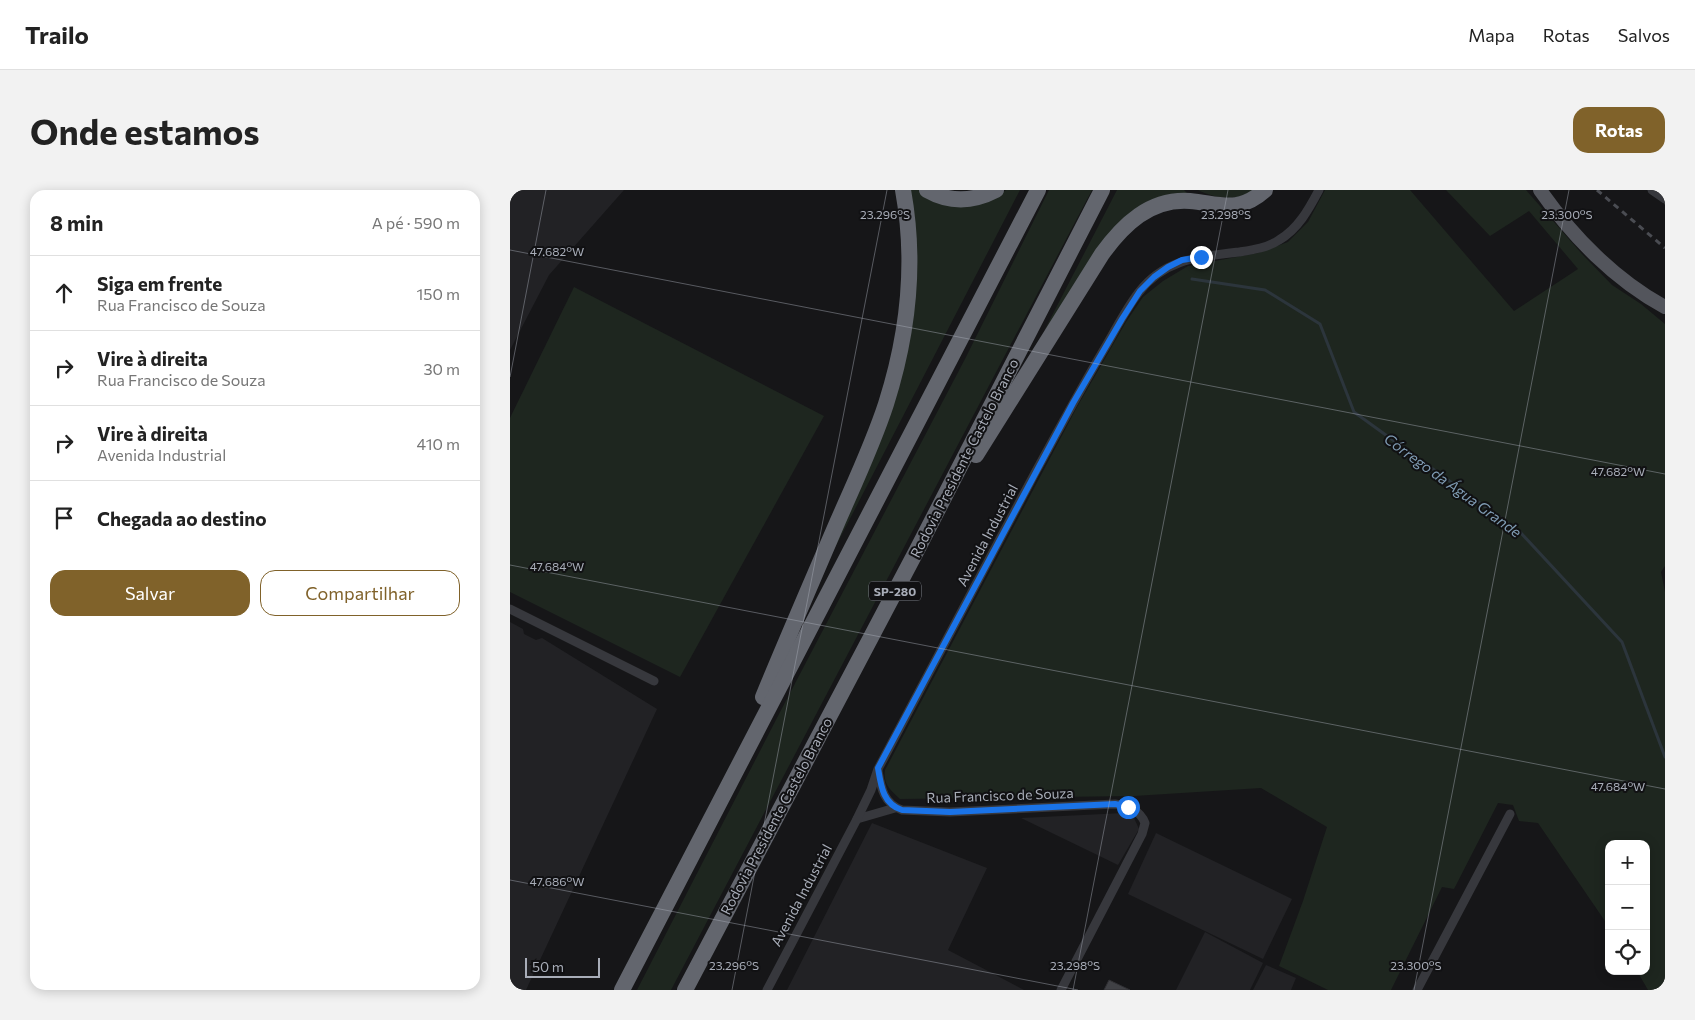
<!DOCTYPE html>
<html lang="pt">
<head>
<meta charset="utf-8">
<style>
  :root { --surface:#fff; --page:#f2f2f2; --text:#222; --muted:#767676; --line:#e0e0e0; --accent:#80622a }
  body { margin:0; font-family:Commissioner,sans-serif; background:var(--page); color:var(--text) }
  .controls { position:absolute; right:15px; bottom:15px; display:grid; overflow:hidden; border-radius:10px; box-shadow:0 2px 12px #0003 }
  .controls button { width:45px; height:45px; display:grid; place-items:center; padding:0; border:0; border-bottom:1px solid var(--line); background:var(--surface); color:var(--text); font:25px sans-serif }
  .scale { position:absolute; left:15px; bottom:12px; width:75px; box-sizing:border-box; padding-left:5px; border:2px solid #a8adb8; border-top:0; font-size:14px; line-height:18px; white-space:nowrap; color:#a8adb8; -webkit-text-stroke:4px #111113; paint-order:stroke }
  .stop { position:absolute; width:15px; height:15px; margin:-11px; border:4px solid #1a73e8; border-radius:50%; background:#fff }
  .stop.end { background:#1a73e8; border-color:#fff; box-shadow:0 1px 5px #0008 }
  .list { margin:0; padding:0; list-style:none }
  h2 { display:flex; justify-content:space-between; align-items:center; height:65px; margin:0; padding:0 20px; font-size:21px }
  h2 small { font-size:16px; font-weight:400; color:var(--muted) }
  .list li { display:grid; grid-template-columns:32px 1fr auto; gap:15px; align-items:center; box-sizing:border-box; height:75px; padding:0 20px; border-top:1px solid var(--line) }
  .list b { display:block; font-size:19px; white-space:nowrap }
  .list p { margin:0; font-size:16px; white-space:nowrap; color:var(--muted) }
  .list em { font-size:16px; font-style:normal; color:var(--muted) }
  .actions { display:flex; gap:10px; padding:15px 20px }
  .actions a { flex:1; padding:11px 0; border:1px solid var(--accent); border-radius:15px; text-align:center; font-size:18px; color:var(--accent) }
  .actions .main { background:var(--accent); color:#fff }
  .icon { flex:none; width:28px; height:28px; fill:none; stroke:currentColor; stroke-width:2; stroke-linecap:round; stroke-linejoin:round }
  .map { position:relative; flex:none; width:1155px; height:800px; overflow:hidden; border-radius:15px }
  header { display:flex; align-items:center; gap:30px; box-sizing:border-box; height:70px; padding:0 25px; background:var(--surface); border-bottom:1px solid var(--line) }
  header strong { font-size:24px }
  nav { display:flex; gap:28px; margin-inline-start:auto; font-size:18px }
  .intro { display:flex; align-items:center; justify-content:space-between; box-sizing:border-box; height:120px; padding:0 30px }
  h1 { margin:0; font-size:35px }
  .button { padding:12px 22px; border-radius:15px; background:var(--accent); color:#fff; font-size:18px; font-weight:700 }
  main { display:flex; gap:30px; padding:0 30px }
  aside { flex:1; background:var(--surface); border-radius:15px; box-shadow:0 2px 12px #0003 }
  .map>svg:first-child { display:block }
</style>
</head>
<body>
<header>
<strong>Trailo</strong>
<nav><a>Mapa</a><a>Rotas</a><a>Salvos</a></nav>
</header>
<div class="intro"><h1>Onde estamos</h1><a class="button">Rotas</a></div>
<main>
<aside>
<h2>8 min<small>A pé · 590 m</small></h2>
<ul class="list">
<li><svg class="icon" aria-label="ahead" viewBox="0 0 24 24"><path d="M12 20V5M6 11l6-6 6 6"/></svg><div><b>Siga em frente</b><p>Rua Francisco de Souza</p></div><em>150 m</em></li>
<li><svg class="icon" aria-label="right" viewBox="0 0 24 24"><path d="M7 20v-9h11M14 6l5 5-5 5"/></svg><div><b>Vire à direita</b><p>Rua Francisco de Souza</p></div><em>30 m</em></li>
<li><svg class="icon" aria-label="right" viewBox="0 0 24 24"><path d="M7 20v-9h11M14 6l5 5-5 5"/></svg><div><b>Vire à direita</b><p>Avenida Industrial</p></div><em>410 m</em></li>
<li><svg class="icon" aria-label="arrive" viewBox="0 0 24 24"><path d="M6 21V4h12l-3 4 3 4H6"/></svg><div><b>Chegada ao destino</b></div></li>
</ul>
<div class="actions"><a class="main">Salvar</a><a>Compartilhar</a></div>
</aside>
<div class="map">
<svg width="1155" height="800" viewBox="0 0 1155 800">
  <rect width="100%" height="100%" fill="#161618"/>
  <g fill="#222225">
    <polygon points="0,0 114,0 39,85 0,160"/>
    <polygon points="0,432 13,439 14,444 26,450 32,448 147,519 16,800 0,800"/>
    <polygon points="614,623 624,628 629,639 608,675 511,628"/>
    <polygon points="362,633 477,678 438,760 514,800 277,800"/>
    <polygon points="646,643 782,709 753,769 618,704"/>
    <polygon points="695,742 753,773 740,800 666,800"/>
    <polygon points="756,775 786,788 781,800 743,800"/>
  </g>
  <g fill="#1e261f">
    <polygon points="398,0 409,0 416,6 486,7 496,0 510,0 316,375 393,169"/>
    <polygon points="539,0 582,0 161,800 127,800 269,524 455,169"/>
    <polygon points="607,0 674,0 679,5 643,11 534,141"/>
    <path d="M688 0H747C730 12 705 9 688 0Z"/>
    <path d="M815 0H900L1004 121 1068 79 1019 21 980 46 936 0H1016L1072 64 1102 95 1131 114 1155 134V376L1151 382 1155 402V800H1138L1127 781H1136V654H1099V737L1028 633 1009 631 1003 615 988 613 944 699 932 697 881 800H818L769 776 793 711 817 637 751 598 624 606 390 609C380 600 373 594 375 580L567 217 616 132 633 107 653 91 678 76 748 63 778 52 798 32Z"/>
    <polygon points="64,97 314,226 170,487 0,402 0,228"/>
  </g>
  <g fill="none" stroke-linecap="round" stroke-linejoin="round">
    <polyline stroke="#2c353c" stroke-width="3" points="682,89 755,100 810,134 844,222 1010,342 1112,452 1155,567"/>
  </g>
  <polygon fill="#404145" stroke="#303034" points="599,790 620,800 594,800"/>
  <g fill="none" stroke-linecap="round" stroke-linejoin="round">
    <g stroke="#37383d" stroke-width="9">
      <polyline points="1142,0 1155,9"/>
      <polyline points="0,419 144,491"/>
      <path d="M368 581C371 598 374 614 392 620L440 622 605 614C618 616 630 620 635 633L632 644 551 800"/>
      <polyline points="347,629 385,618"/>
      <path d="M257 800 347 629 361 600 368 579C421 479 474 380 526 281 548 241 570 200 593 161 605 141 615 120 629 102 655 68 690 67 729 62 742 60 757 58 769 50 788 39 799 19 809 0"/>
      <polyline points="907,800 1000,624"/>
    </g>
    <path stroke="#53555c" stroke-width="14" d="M1030 0C1062 46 1105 90 1155 117"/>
    <g stroke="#63666e" stroke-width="16">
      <path d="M417 0C440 13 463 12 486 0"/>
      <path d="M466 265 592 64C613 35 640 8 680 11 711 14 728 24 755 0"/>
      <path d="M253 507C277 449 302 391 327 333 344 294 363 254 376 214 398 145 406 71 393 0"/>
      <polyline points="112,800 528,0"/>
      <polyline points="175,800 407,360 592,0"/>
    </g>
    <polyline stroke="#4a4c52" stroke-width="3" stroke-dasharray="6 5" stroke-linecap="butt" points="1087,0 1155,58"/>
  </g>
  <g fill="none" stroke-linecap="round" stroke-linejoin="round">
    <path stroke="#1a73e8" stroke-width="6" d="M618 617 605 614 440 622 392 620C373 614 371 596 368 578L563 213 612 129 630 101 644 87 658 77 672 70 691 67"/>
  </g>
  <path fill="none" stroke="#a8adb8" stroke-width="1" stroke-opacity="0.45" d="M0 60 1155 284M0 187 36 0M0 375 1155 599M0 690 568 800M222 800 377 0M563 800 718 0M904 800 1059 0"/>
  <g text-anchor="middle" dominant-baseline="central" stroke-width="4" stroke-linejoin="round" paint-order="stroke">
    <rect fill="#111113" stroke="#7b7e86" stroke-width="1" x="359" y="391.5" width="52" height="19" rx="4"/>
    <g font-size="12" font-weight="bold" fill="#a8adb8">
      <text x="385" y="401">SP-280</text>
    </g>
    <g font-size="14" fill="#a8adb8" stroke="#111113">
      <text transform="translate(454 268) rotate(-63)">Rodovia Presidente Castelo Branco</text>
      <text transform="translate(477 345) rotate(-62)">Avenida Industrial</text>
      <text transform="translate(490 605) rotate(-2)">Rua Francisco de Souza</text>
      <text transform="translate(266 626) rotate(-62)">Rodovia Presidente Castelo Branco</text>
      <text transform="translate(291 705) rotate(-62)">Avenida Industrial</text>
    </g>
    <g font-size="15" font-style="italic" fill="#7f9bb3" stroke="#111113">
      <text transform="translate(943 295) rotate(36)">Córrego da Água Grande</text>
    </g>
  </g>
  <g font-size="12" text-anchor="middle" fill="#a8adb8" stroke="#111113" stroke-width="4" stroke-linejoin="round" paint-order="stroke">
    <text x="375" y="29">23.296°S</text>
    <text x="716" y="29">23.298°S</text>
    <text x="1057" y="29">23.300°S</text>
    <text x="47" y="66">47.682°W</text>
    <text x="1108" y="286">47.682°W</text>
    <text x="47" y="381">47.684°W</text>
    <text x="1108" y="601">47.684°W</text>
    <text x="47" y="696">47.686°W</text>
    <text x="224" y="780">23.296°S</text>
    <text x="565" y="780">23.298°S</text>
    <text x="906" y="780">23.300°S</text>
  </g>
</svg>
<div class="controls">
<button>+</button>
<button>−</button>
<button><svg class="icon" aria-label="locate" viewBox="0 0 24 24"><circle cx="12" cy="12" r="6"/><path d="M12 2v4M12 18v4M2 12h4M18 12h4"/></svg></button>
</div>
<div class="scale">50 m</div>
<div class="stop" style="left:618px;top:617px"></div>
<div class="stop end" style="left:691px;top:67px"></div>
</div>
</main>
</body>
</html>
